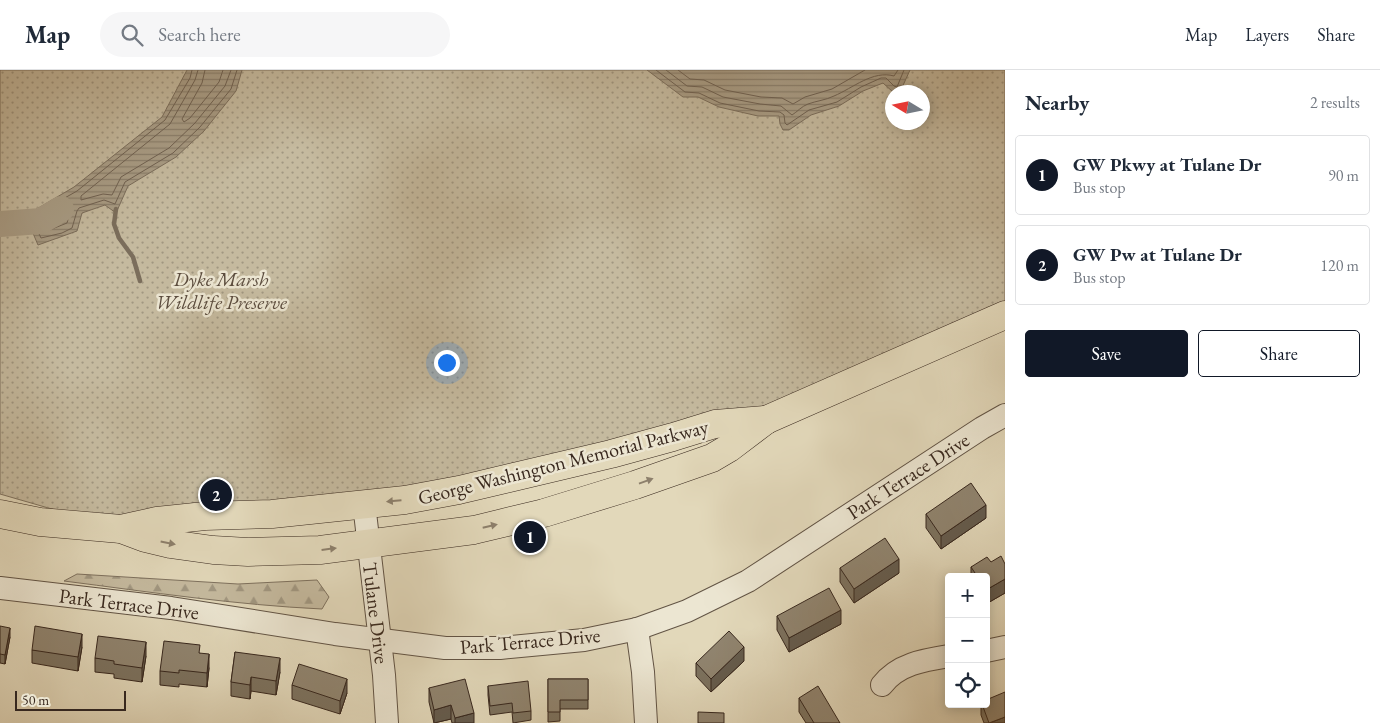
<!DOCTYPE html>
<html lang="en">
<head>
<meta charset="utf-8">
<style>
  :root { --surface:#fff; --page:#f6f6f7; --text:#1f2937; --muted:#747a83; --line:#e0e1e3; --accent:#111827 }
  body { margin:0; font-family:"EB Garamond",serif; background:var(--page); color:var(--text) }
  .controls { position:absolute; right:15px; bottom:15px; display:grid; overflow:hidden; border-radius:5px; box-shadow:0 2px 12px #0003 }
  .controls button { width:45px; height:45px; display:grid; place-items:center; padding:0; border:0; border-bottom:1px solid var(--line); background:var(--surface); color:var(--text); font:25px sans-serif }
  .compass { position:absolute; left:885px; top:15px; width:45px; height:45px; border-radius:50%; background:var(--surface); box-shadow:0 2px 12px #0003; rotate:280deg }
  .scale { position:absolute; left:15px; bottom:12px; width:111px; box-sizing:border-box; padding-left:5px; border:2px solid #38281e; border-top:0; font-size:14px; line-height:18px; white-space:nowrap; color:#38281e; -webkit-text-stroke:4px #ece6d2; paint-order:stroke }
  .you { position:absolute; left:446px; top:292px; width:18px; height:18px; margin:-12px; border:4px solid #fff; border-radius:50%; background:#1a73e8; box-shadow:0 0 0 8px #1a73e833 }
  .badge { display:grid; place-items:center; width:32px; height:32px; border-radius:50%; background:var(--accent); color:#fff; font-size:16px; font-weight:700 }
  .pin { position:absolute; translate:-50% -50%; border:2px solid #fff; box-shadow:0 1px 5px #0006 }
  .list { margin:0; padding:0; list-style:none }
  h2 { display:flex; justify-content:space-between; align-items:center; height:65px; margin:0; padding:0 20px; font-size:21px }
  h2 small { font-size:16px; font-weight:400; color:var(--muted) }
  .list li { display:grid; grid-template-columns:32px 1fr auto; gap:15px; align-items:center; box-sizing:border-box; height:80px; margin:0 10px 10px; padding:0 10px; border:1px solid var(--line); border-radius:5px }
  .list b { display:block; font-size:19px; white-space:nowrap }
  .list p { margin:0; font-size:16px; white-space:nowrap; color:var(--muted) }
  .list em { font-size:16px; font-style:normal; color:var(--muted) }
  .actions { display:flex; gap:10px; padding:15px 20px }
  .actions a { flex:1; padding:11px 0; border:1px solid var(--accent); border-radius:5px; text-align:center; font-size:18px; color:var(--accent) }
  .actions .main { background:var(--accent); color:#fff }
  .icon { flex:none; width:28px; height:28px; fill:none; stroke:currentColor; stroke-width:2; stroke-linecap:round; stroke-linejoin:round }
  .map { position:relative; flex:none; width:1005px; height:653px; overflow:hidden }
  header { display:flex; align-items:center; gap:30px; box-sizing:border-box; height:70px; padding:0 25px; background:var(--surface); border-bottom:1px solid var(--line) }
  header strong { font-size:24px }
  nav { display:flex; gap:28px; margin-inline-start:auto; font-size:18px }
  .search { width:350px; height:45px; background:var(--page); display:flex; align-items:center; gap:12px; box-sizing:border-box; padding:0 18px; border-radius:28px; color:var(--muted); font-size:19px }
  main { display:flex }
  aside { flex:1; background:var(--surface) }
  .map>svg:first-child { display:block }
</style>
</head>
<body>
<header>
<strong>Map</strong>
<div class="search"><svg class="icon" aria-label="search" viewBox="0 0 24 24"><circle cx="10" cy="10" r="6"/><path d="M15 15l6 6"/></svg>Search here</div>
<nav><a>Map</a><a>Layers</a><a>Share</a></nav>
</header>
<main>
<div class="map">
<svg width="1005" height="653" viewBox="0 0 1005 653">
  <defs>
    <pattern id="forest-firs" width="22" height="20" patternUnits="userSpaceOnUse" patternTransform="scale(1.25)"><rect width="22" height="20" fill="#c5ba9f"/><path d="M5 1l3.5 6h-7zM16 11l3.5 6h-7z" fill="#a19781"/></pattern>
    <pattern id="park-dots" width="8" height="8" patternUnits="userSpaceOnUse" patternTransform="scale(1.25)"><rect width="8" height="8" fill="#c5ba9f"/><path d="M2 2h.1M6 6h.1" fill="none" stroke="#a19781" stroke-width="1.8" stroke-linecap="round"/></pattern>
    <pattern id="water-rules" width="6" height="5" patternUnits="userSpaceOnUse" patternTransform="scale(1.25)"><rect width="6" height="5" fill="#a89c85"/><path d="M0 2.5h6" fill="none" stroke="#8a7f6c"/></pattern>
  </defs>
  <rect width="100%" height="100%" fill="#e2d8ba"/>
  <filter id="stains"><feTurbulence type="fractalNoise" baseFrequency=".004" numOctaves="4"/><feColorMatrix values="0 0 0 0 .2 0 0 0 0 .09 0 0 0 0 .02 0 0 0 .5 -.17"/></filter>
  <radialGradient id="worn" r=".72"><stop offset=".6" stop-color="#630" stop-opacity="0"/><stop offset="1" stop-color="#630" stop-opacity=".3"/></radialGradient>
  <path fill="url(#forest-firs)" stroke="#7e715e" d="M77 504 238 514 317 510 329 527 322 539C236 535 150 522 64 511Z"/>
  <path fill="url(#park-dots)" stroke="#7e715e" fill-rule="evenodd" d="M0 0H1005V235L766 350 541 401 121 459 0 424ZM892 22H922V52H892Z"/>
  <g fill="url(#water-rules)" stroke="#7b6e5c">
    <polygon points="187,0 242,0 236,21 204,61 176,87 128,116 116,143 105,135 82,143 77,161 38,175 24,142 35,140 74,117 162,47"/>
    <polygon points="647,0 910,0 900,22 893,22 883,13 863,21 839,36 811,45 789,60 783,60 780,54 779,46 758,46 719,37 698,27 683,27"/>
  </g>
  <g fill="none" stroke-linecap="round" stroke-linejoin="round">
    <g stroke="#706252" stroke-width="1">
      <polyline points="192,0 190,8 165,50 77,121 33,146 32,149 41,168 62,163 72,158 77,141 79,138 104,130 115,134 125,112 173,83 200,57 231,19 237,0"/>
      <polyline points="198,0 195,10 170,54 81,126 81,130 103,124 112,125 121,107 169,78 195,53 225,16 231,0"/>
      <polyline points="205,0 202,13 182,49 184,52 190,48 219,12 223,0"/>
      <polyline points="656,0 685,22 699,23 720,33 759,41 780,42 784,45 785,53 787,55 809,40 837,32 861,17 881,8 886,8 894,16 897,17 904,0"/>
      <path d="M666 0 687 16 702 17 723 27 760 34 781 36 792 45C797 42 802 36 808 34 816 31 826 30 834 26 853 18 873 0 894 6L898 0"/>
      <polyline points="678,0 690,9 704,10 725,20 761,27 782,28 793,34 805,27 832,19 865,0"/>
      <polygon points="69,133 71,133 72,136 67,153 47,161 44,160 41,150"/>
    </g>
    <polyline stroke="#7b6e5c" stroke-width="4.5" points="116,139 114,154 119,168 133,187 140,211"/>
    <polyline stroke="#a89c85" stroke-width="26" points="0,154 41,151 61,139"/>
    <g stroke="#625445" stroke-width="24">
      <g id="minor">
        <polyline points="364,434 384,605 387,653"/>
        <polyline points="0,518 171,538 335,564 445,578 500,578 584,570 637,559 687,541 748,511 982,358 1005,345"/>
        <polyline points="637,559 643,602 646,653"/>
        <polyline points="986,581 1005,577"/>
        <path d="M882 615C898 594 924 590 949 586"/>
      </g>
    </g>
    <g stroke="#38281e" stroke-width="29">
      <g id="major">
        <polyline points="0,444 40,452 121,459 145,468 170,474 213,480 248,482 320,480 474,460 544,443 635,415 712,388 729,378 766,350 1005,245"/>
        <polyline points="121,459 157,451 205,446 272,444 405,430 459,420 611,384 673,367 715,354 766,350"/>
      </g>
    </g>
    <use href="#minor" stroke="#ece6d2" stroke-width="22"/>
    <use href="#major" stroke="#e2d8ba" stroke-width="28"/>
  </g>
  <g fill="#7c725f" stroke="#38281e">
    <polygon points="926,444 986,448 941,479 926,458"/>
    <polygon points="991,492 1005,523 986,534 986,507 971,505 971,497"/>
    <polygon points="840,498 899,503 854,533 840,512"/>
    <polygon points="777,546 841,554 789,582 777,560"/>
    <polygon points="0,556 10,567 5,594 0,593"/>
    <polygon points="82,577 78,601 32,593 32,580"/>
    <polygon points="235,582 280,602 276,625 251,621 250,629 231,626 231,612"/>
    <polygon points="200,583 209,598 207,617 179,614 179,617 160,615 160,601"/>
    <polygon points="146,586 142,612 114,608 114,604 95,602 95,588"/>
    <polygon points="744,591 711,622 696,606 696,593"/>
    <polygon points="548,609 588,609 588,639 560,639 560,651 548,652"/>
    <polygon points="292,615 347,623 340,644 292,629"/>
    <polygon points="488,616 531,641 531,650 513,653 512,642 490,645 488,625"/>
    <polygon points="429,618 474,653 452,653 451,649 434,653 429,632"/>
    <polygon points="799,628 840,653 806,653 799,642"/>
    <polygon points="981,634 986,634 1005,653 984,653 981,645"/>
  </g>
  <g fill="#655c4e" stroke="#38281e">
    <polygon points="986,435 986,448 941,479 941,466"/>
    <polygon points="899,489 899,503 854,533 854,519"/>
    <polygon points="1005,509 1005,523 986,534 986,520"/>
    <polygon points="841,540 841,554 789,582 789,568"/>
    <polygon points="10,558 10,567 5,594 5,585"/>
    <polygon points="82,564 82,577 78,601 78,587"/>
    <polygon points="146,572 146,586 142,612 142,598"/>
    <polygon points="744,577 744,591 711,622 711,609"/>
    <polygon points="209,584 209,598 207,617 207,603"/>
    <polygon points="280,588 280,602 276,625 276,611"/>
    <polygon points="251,607 251,621 250,629 250,615"/>
    <polygon points="347,609 347,623 340,644 340,631"/>
    <polygon points="451,635 451,649 434,653 434,640"/>
    <polygon points="474,643 474,653 455,653 455,648"/>
    <polygon points="1005,647 1005,653 990,653"/>
  </g>
  <g fill="#90846f" stroke="#38281e">
    <polygon points="971,413 986,435 941,466 926,444"/>
    <polygon points="885,468 899,489 854,519 840,498"/>
    <polygon points="1001,486 1005,494 1005,509 986,520 986,507 969,507 975,503 971,497 987,487 991,492"/>
    <polygon points="829,518 841,540 789,568 777,546"/>
    <polygon points="0,556 10,558 5,585 0,584"/>
    <polygon points="35,556 82,564 78,587 32,580"/>
    <polygon points="729,561 744,577 711,609 696,593"/>
    <polygon points="98,566 146,572 142,598 114,594 114,591 95,588"/>
    <polygon points="164,571 200,575 199,583 209,584 207,603 179,600 179,603 160,601"/>
    <polygon points="235,582 280,588 276,611 251,607 250,615 231,612"/>
    <polygon points="299,594 347,609 340,631 292,615"/>
    <polygon points="465,609 474,643 455,648 451,635 434,640 429,618"/>
    <polygon points="548,609 588,609 588,630 560,630 560,642 548,642"/>
    <polygon points="528,611 531,641 513,643 512,633 490,636 488,616"/>
    <polygon points="818,616 840,653 814,653 799,628"/>
    <polygon points="1005,622 1005,647 989,653 982,634 986,634 986,630"/>
    <polygon points="698,642 724,643 724,653 698,653"/>
  </g>
  <defs><path id="oneway-solid" d="M-6-.8H1V-3.2L6.5 0L1 3.2V.8H-6Z" transform="scale(1.25)"/></defs>
  <g fill="#8d806c">
    <use href="#oneway-solid" transform="translate(646 411) rotate(-20)"/>
    <use href="#oneway-solid" transform="translate(394 431) rotate(175)"/>
    <use href="#oneway-solid" transform="translate(490 456) rotate(-13)"/>
    <use href="#oneway-solid" transform="translate(168 473) rotate(11)"/>
    <use href="#oneway-solid" transform="translate(329 479) rotate(-7)"/>
  </g>
  <g text-anchor="middle" dominant-baseline="central" stroke-width="5" stroke-linejoin="round" paint-order="stroke">
    <g font-size="20" font-style="italic" fill="#5b4c3e" stroke="#ece6d2">
      <text x="221" y="209">Dyke Marsh<tspan x="221" dy="23">Wildlife Preserve</tspan></text>
    </g>
    <g font-size="20" fill="#38281e" stroke="#ece6d2">
      <text transform="translate(563 392) rotate(-14)">George Washington Memorial Parkway</text>
      <text transform="translate(908 406) rotate(-33)">Park Terrace Drive</text>
      <text transform="translate(129 534) rotate(7)">Park Terrace Drive</text>
      <text transform="translate(376 543) rotate(83)">Tulane Drive</text>
      <text transform="translate(530 571) rotate(-5)">Park Terrace Drive</text>
    </g>
  </g>
  <rect width="100%" height="100%" filter="url(#stains)"/>
  <rect width="100%" height="100%" fill="url(#worn)"/>
</svg>
<div class="controls">
<button>+</button>
<button>−</button>
<button><svg class="icon" aria-label="locate" viewBox="0 0 24 24"><circle cx="12" cy="12" r="6"/><path d="M12 2v4M12 18v4M2 12h4M18 12h4"/></svg></button>
</div>
<svg class="compass" viewBox="-18 -18 36 36"><path d="M0-13l5 13h-10z" fill="#e53935"/><path d="M0 13l5-13h-10z" fill="#747a83"/></svg>
<div class="scale">50 m</div>
<div class="you"></div>
<div class="pin badge" style="left:530px;top:467px">1</div>
<div class="pin badge" style="left:216px;top:425px">2</div>
</div>
<aside>
<h2>Nearby<small>2 results</small></h2>
<ul class="list">
<li><span class="badge">1</span><div><b>GW Pkwy at Tulane Dr</b><p>Bus stop</p></div><em>90 m</em></li>
<li><span class="badge">2</span><div><b>GW Pw at Tulane Dr</b><p>Bus stop</p></div><em>120 m</em></li>
</ul>
<div class="actions"><a class="main">Save</a><a>Share</a></div>
</aside>
</main>
</body>
</html>
